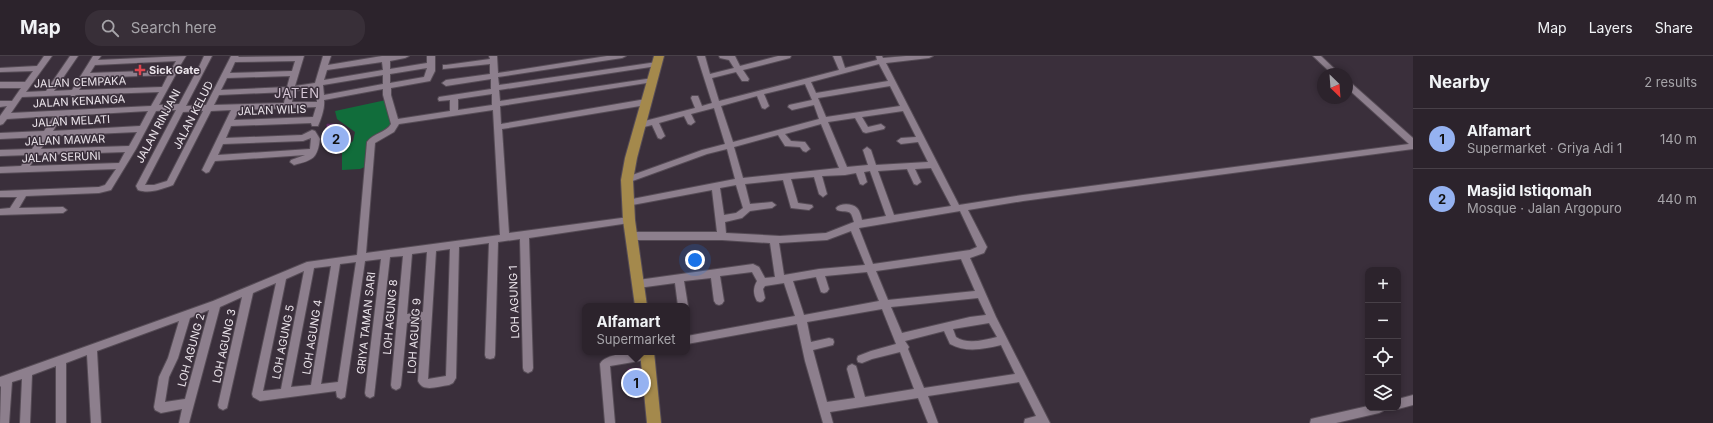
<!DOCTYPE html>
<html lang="en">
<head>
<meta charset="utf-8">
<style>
  :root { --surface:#2c232c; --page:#382f38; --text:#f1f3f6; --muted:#a6a4a9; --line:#484048; --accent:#95b2f1 }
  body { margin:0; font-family:Inter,sans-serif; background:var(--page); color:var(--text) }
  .controls { position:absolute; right:12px; bottom:12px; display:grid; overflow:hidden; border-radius:8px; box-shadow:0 2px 6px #0003 }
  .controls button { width:36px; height:36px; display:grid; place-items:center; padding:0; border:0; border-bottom:1px solid var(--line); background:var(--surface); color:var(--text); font:20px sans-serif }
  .compass { position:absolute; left:1317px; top:12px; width:36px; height:36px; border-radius:50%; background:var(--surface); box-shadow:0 2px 6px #0003; rotate:155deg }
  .you { position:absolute; left:695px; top:204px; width:14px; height:14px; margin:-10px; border:3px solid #fff; border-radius:50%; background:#1a73e8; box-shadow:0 0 0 6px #1a73e833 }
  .badge { display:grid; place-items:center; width:26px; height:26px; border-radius:50%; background:var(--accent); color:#111; font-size:13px; font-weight:700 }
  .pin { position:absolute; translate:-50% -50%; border:2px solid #fff; box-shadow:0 1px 4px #0006 }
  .popup { position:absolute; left:582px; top:247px; width:108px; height:52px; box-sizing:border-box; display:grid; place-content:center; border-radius:8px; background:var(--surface); filter:drop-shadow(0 1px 3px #0005); font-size:13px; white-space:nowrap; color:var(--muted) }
  .popup b { font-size:15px; color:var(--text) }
  .popup::after { content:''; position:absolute; left:50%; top:100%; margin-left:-8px; border:8px solid transparent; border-top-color:var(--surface) }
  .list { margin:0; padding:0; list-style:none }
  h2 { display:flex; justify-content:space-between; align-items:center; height:52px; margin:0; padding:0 16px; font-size:17px }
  h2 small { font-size:13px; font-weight:400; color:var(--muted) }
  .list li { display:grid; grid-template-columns:26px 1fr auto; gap:12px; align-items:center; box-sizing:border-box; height:60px; padding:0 16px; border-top:1px solid var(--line) }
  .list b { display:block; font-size:15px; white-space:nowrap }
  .list p { margin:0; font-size:13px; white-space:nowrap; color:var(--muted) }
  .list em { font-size:13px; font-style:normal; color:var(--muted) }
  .icon { flex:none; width:22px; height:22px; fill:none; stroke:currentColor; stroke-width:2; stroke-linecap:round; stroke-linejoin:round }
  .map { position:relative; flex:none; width:1413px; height:367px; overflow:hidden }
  header { display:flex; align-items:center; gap:24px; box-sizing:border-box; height:56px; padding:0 20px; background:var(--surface); border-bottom:1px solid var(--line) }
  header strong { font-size:19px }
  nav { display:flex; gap:22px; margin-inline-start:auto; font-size:14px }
  .search { width:280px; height:36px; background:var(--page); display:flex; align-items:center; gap:10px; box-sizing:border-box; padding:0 14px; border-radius:16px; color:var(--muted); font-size:15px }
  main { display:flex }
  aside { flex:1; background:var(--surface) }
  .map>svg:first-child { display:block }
</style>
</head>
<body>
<header>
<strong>Map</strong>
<div class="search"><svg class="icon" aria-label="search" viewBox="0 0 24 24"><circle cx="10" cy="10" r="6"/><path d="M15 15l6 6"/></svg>Search here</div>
<nav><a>Map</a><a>Layers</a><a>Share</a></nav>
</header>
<main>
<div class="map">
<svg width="1413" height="367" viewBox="0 0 1413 367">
  <rect width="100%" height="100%" fill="#3a2f3b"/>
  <polygon fill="#116d3b" points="386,44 392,66 391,71 371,82 369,87 367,110 360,113 342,114 342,95 353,85 355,76 337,63 335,55"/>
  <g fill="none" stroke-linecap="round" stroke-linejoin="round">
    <g stroke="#564c56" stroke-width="2">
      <g id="minor">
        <path d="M44 0H52L26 36 46 35 70 0H78L54 35 72 34 93 0H101L98 4 186 0 178 13H198L204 0H212L186 50 206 49 231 0H239L238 1 304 0 295 30 315 27 323 0H331L328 9 382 0H409L405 2 390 5V13L427 7V0H435V15L430 25 391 32V39L398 63 450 55V44L439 45 438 43 439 41 491 33V23L446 30 442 27 446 24 490 18V8L443 13V9H446L490 3 489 0H497L498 17 607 0H626L622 2 498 21 499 29 657 6 661 8 657 10 499 34 500 45 653 22 657 24 653 26 500 50 501 68 646 43 650 46 646 49 502 73 509 177 629 161 633 164 629 167 529 182 533 312 532 315 528 317 524 315 523 312 520 183 498 186 495 299 494 302 490 303 486 302 485 299 489 187 459 191 456 322 453 327 449 329C438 330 423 337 418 325L422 264 407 267 401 329 400 332 396 334 392 332 391 329 403 200 390 201 374 340 370 342 366 340 365 337 381 203 365 205 345 341 341 343 337 341 336 335 260 345 253 341 252 338 276 227 253 237 227 352 223 354 219 352 218 349 242 241 220 251 189 367H179L182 353 161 357 155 354 154 351 159 321 168 302 179 265 97 295 101 367H91L87 299 66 307V367H56V310L32 319 30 367H20L22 323 12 326 9 367H0L1 330 0 331V321L3 320 213 245 307 206 357 199 367 86C373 77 386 77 391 68L383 39V33L324 44C325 52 321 63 318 70H312L311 67 231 70 226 82 302 79 312 74 315 75 320 83C317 103 313 104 294 109L290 106 291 104 305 99 215 105 209 116 206 117 202 114 231 54 211 55 173 129C162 133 150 138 138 134L136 130 176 54 156 55 136 93 111 134 99 137 26 140 19 152 63 151 67 154 63 157 0 159V153L10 152 17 141H0V135L99 131 105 129 116 113 0 117V111L21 110 29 99 0 100V94L32 93 40 81 0 83V77L44 75 54 60 7 63 3 68 0 69V60L7 50 0 51V45H12L21 32H0V26H25L33 15 0 16V12L37 10ZM176 5 171 14 90 17 95 9ZM295 5 292 15 230 17 235 6ZM382 6 383 14 324 24 327 14ZM427 12 424 21 390 27V18ZM176 18H195L179 48 159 49ZM168 19 162 31 79 34 87 22ZM383 19V28L324 39 323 29ZM290 20 287 31 221 34 227 22ZM316 32 317 46H292L294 35ZM159 36 151 50 11 57 22 41 70 39 73 41 76 39ZM286 36 284 47 214 49 219 39ZM492 38V49L458 54V43ZM316 51 313 61 234 64 239 54ZM493 54 500 179 366 197 375 87 394 76 399 68ZM148 55 140 70 53 75 62 60ZM203 55 167 125 154 129H145L183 56ZM137 76 129 90 41 93 49 80ZM311 82 310 93 218 99 223 88 303 85ZM125 96 119 107 30 110 37 99ZM450 193 446 320 428 323 436 195ZM427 196 423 256 407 258 412 198ZM356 206 338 326 321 328 340 208ZM331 210 311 329 291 331 314 212ZM304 215 281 333 263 335 286 223ZM209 254 185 343 165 346 169 321 178 302 190 262Z"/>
        <path d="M697 0H705L710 18 734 12 729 4 720 2 719 0H735L740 10 778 0H791L790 2 743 14 749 23 748 25H742L736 16 712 22 719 45 839 14 833 0H841L845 12 877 4 876 0H882L883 2 906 0H933L929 2 886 7 959 149 1023 139 1409 88 1347 32V25L1350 26 1413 82V93L1023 145 968 154 987 191 984 197 970 202 996 261 1050 367H1024L1025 363 1036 360 1019 326 928 340 938 367H928L918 342 830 356 833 367H823L805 305 797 268 687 288V280L795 260 784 227 765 230 763 233 765 242 763 245 760 246 757 245C753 238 753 232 757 225L752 216 720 220 724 245 722 248 719 249 716 248 714 245 711 222 684 225 688 250 687 252V250H678L675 227 638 232 635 231 633 228 635 225 638 224 753 208 759 211 765 222 775 221 770 187 722 184H632L629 182 628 180 629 178 632 176H717L712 134 627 150 623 147 627 144 735 123 727 93 707 98 627 127 623 124 624 122 702 94 725 88 714 52 691 58 695 66 691 69 688 68 684 60 659 67 665 80 661 83 658 82 652 69 640 72 636 69 637 67 695 52 691 42 692 40H698L702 50 712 47ZM879 8 888 25 816 37 811 26ZM805 28 812 44 789 49 788 51 792 54 814 49 819 63 733 86 721 50 757 40 762 52 765 53 769 50 764 38ZM890 30 900 50 826 61 818 42ZM903 55 916 81 901 82 897 85 901 88 918 86 928 106 876 109 871 94 867 91 863 94 868 109 847 111 828 66 855 62 863 76 866 77 884 73 885 71 881 68 868 71 862 61ZM821 68 839 112 743 122 734 91 778 79 785 90 800 91 803 95 806 96 810 93 805 86 791 85 785 78ZM931 112 951 150 894 159 878 115 907 113 914 128 917 129 921 126 915 113ZM870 115 886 160 862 164C861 160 860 155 857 152 852 147 840 147 836 152L837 154C849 158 850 151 854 166L826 177 780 180 726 177 725 166 742 162 750 155 772 152 776 149 772 146 750 148 745 128 783 124 791 152 809 154 813 151 812 149 798 147 791 123 814 121 819 138 823 141 827 138 822 120 845 119 856 117 860 128 863 129 867 126 864 116ZM736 129 743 152 736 157 724 159 720 132ZM960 155 977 191 970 194 873 208 859 172ZM851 175 865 209 819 213 784 219 779 187 827 184ZM961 203 975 235 888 244 876 215ZM867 216 879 245 804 259 793 225 816 221 821 236 824 237 827 236 829 233 825 220ZM978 242 986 259 970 261 902 277 891 251ZM882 253 896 288 871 295 858 300 857 303 858 306 862 307 872 303 900 296 914 333 865 341 857 313 856 310 852 308 848 310 847 313 855 342 827 346 813 294 833 289 834 286 833 283 829 282 811 286 807 266ZM989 267 997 281C984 284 967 289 956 281L953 273ZM944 275 950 288C966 297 984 293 1001 289L1015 318 924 332 908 293 909 291 905 285Z"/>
        <polygon points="1313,0 1321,0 1340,18 1332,18"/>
        <path d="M644 296 651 297 652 300 651 303 610 310 615 367H605L600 308C605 297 632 297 644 296Z"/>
        <polygon points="1413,339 1413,349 1398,353 1396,352 1398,352 1398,343"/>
        <polygon points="1368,350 1368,352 1384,352 1383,355 1379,357 1336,367 1310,367 1311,363 1315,362"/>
      </g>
    </g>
    <g stroke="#564c56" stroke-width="2">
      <g id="major">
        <polygon points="654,0 664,0 637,102 633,124 635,164 647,250 635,250 623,164 621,124 625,102"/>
        <polygon points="640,296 654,296 661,367 647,367"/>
      </g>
    </g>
    <use href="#minor" fill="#8d7f8d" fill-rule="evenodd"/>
    <use href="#major" fill="#a4894c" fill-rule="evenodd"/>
  </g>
  <g fill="#663169">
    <polygon points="337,68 342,78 340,88 330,89 325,78"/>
    <polygon points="640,312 642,336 631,338 630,333"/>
  </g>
  <polygon fill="#532855" points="337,68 342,78 340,88 334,77"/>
  <g fill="#77397a" stroke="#532855">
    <polygon points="327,68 337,68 334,77 325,78"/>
    <polygon points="640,312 642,332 630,333 628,313"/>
  </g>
  <path fill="#e0444e" stroke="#3a2f3b" stroke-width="1.5" d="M138 8h4v4h4v4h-4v4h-4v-4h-4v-4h4z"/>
  <g text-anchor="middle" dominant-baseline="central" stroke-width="3" stroke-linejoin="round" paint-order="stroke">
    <g font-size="11" font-weight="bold" fill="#ebe4eb" stroke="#3a2f3b" text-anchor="start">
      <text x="149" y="14">Sick Gate</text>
    </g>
    <g font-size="11" fill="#ebe4eb" stroke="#3a2f3b">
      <text transform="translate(80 26) rotate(-2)">JALAN CEMPAKA</text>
      <text transform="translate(79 45) rotate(-3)">JALAN KENANGA</text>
      <text transform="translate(272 54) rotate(-2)">JALAN WILIS</text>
      <text transform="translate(193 59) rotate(-63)">JALAN KELUD</text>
      <text transform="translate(71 65) rotate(-3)">JALAN MELATI</text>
      <text transform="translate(158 70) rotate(-62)">JALAN RINJANI</text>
      <text transform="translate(65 84) rotate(-2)">JALAN MAWAR</text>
      <text transform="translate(61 101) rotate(-2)">JALAN SERUNI</text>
      <text transform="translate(514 246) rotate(-92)">LOH AGUNG 1</text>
      <text transform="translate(390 261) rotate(-85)">LOH AGUNG 8</text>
      <text transform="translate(366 267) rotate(-84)">GRIYA TAMAN SARI</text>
      <text transform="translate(414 280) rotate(-86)">LOH AGUNG 9</text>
      <text transform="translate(312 281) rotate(-81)">LOH AGUNG 4</text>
      <text transform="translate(283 286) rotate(-79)">LOH AGUNG 5</text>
      <text transform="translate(224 290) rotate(-78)">LOH AGUNG 3</text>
      <text transform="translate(191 294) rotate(-75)">LOH AGUNG 2</text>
    </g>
    <g font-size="13" letter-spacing="1" fill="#d4c5d4" stroke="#3a2f3b">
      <text x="297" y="37">JATEN</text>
    </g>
  </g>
</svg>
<div class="controls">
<button>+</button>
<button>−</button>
<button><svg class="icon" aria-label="locate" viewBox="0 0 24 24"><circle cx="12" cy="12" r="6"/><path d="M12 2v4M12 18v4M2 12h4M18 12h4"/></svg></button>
<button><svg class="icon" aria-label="layers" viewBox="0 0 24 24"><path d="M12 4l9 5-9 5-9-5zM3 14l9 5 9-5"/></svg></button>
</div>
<svg class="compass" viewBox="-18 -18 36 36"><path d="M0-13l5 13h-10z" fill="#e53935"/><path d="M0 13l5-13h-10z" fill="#a6a4a9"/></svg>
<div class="you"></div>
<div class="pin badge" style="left:636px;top:327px">1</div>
<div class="popup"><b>Alfamart</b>Supermarket</div>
<div class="pin badge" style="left:336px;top:83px">2</div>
</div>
<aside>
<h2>Nearby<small>2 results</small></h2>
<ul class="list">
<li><span class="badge">1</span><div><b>Alfamart</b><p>Supermarket · Griya Adi 1</p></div><em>140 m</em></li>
<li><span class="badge">2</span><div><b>Masjid Istiqomah</b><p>Mosque · Jalan Argopuro</p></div><em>440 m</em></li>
</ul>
</aside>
</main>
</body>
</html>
